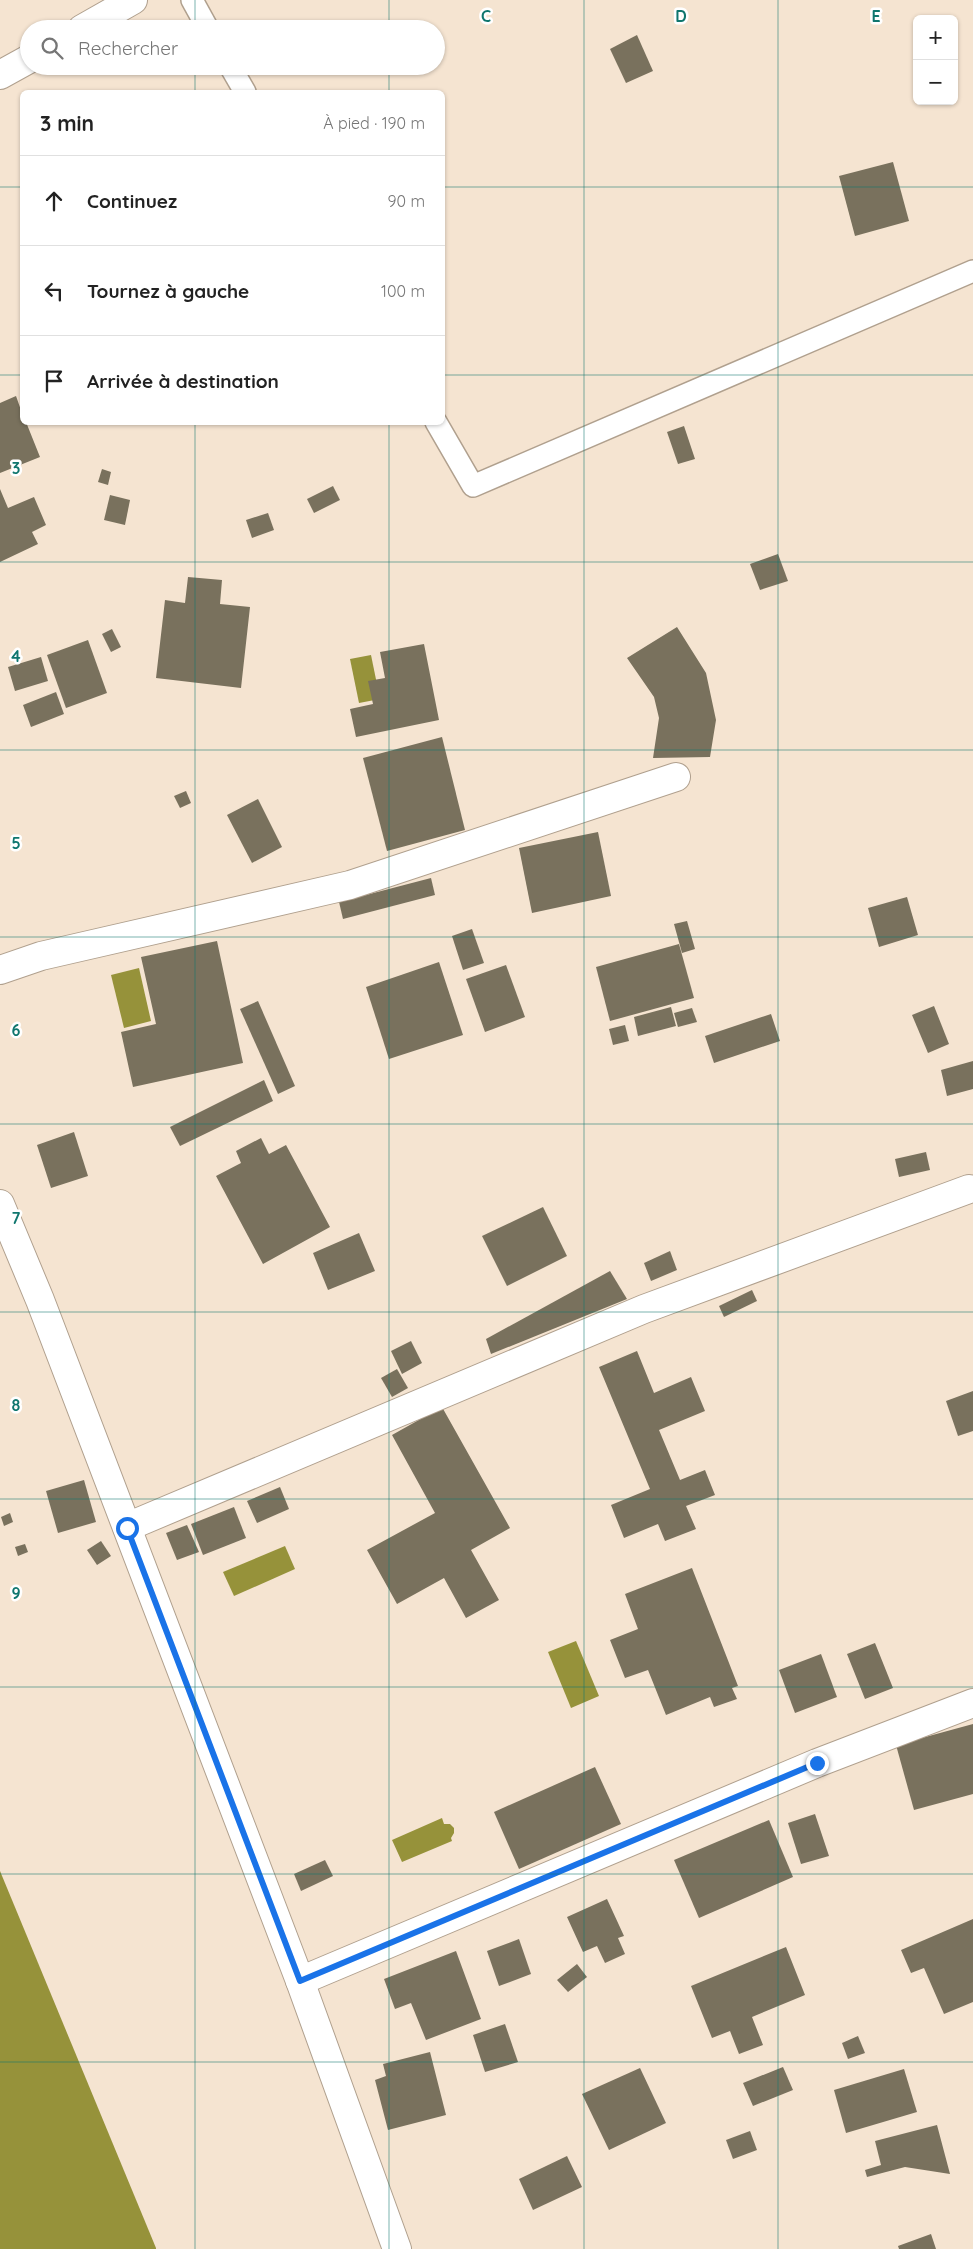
<!DOCTYPE html>
<html lang="fr">
<head>
<meta charset="utf-8">
<style>
  :root { --surface:#fff; --page:#f2f2f2; --text:#222; --muted:#767676; --line:#e0e0e0 }
  body { margin:0; font-family:Quicksand,sans-serif; background:var(--page); color:var(--text) }
  .controls { position:absolute; right:15px; top:15px; display:grid; overflow:hidden; border-radius:8px; box-shadow:0 1px 4px #0004 }
  .controls button { width:45px; height:45px; display:grid; place-items:center; padding:0; border:0; border-bottom:1px solid var(--line); background:var(--surface); color:var(--text); font:25px sans-serif }
  .stop { position:absolute; width:15px; height:15px; margin:-11px; border:4px solid #1a73e8; border-radius:50%; background:#fff }
  .stop.end { background:#1a73e8; border-color:#fff; box-shadow:0 1px 5px #0008 }
  .list { margin:0; padding:0; list-style:none }
  h2 { display:flex; justify-content:space-between; align-items:center; height:65px; margin:0; padding:0 20px; font-size:21px }
  h2 small { font-size:16px; font-weight:400; color:var(--muted) }
  .list li { display:grid; grid-template-columns:32px 1fr auto; gap:15px; align-items:center; box-sizing:border-box; height:90px; padding:0 20px; border-top:1px solid var(--line) }
  .list b { display:block; font-size:19px; white-space:nowrap }
  .list em { font-size:16px; font-style:normal; color:var(--muted) }
  .icon { flex:none; width:28px; height:28px; fill:none; stroke:currentColor; stroke-width:2; stroke-linecap:round; stroke-linejoin:round }
  .map { position:relative; flex:none; width:973px; height:2249px; overflow:hidden }
  .search { position:absolute; background:var(--surface); box-shadow:0 1px 4px #0004; left:20px; top:20px; width:425px; height:55px; display:flex; align-items:center; gap:12px; box-sizing:border-box; padding:0 18px; border-radius:28px; color:var(--muted); font-size:19px }
  .panel { position:absolute; background:var(--surface); box-shadow:0 1px 4px #0004; left:20px; top:90px; width:425px; height:335px; border-radius:8px }
  .map>svg:first-child { display:block }
</style>
</head>
<body>
<div class="map">
<svg width="973" height="2249" viewBox="0 0 973 2249">
  <rect width="100%" height="100%" fill="#f5e4d1"/>
  <g fill="#96923a">
    <polygon points="371,655 380,699 359,703 350,659"/>
    <polygon points="139,968 151,1021 124,1028 111,975"/>
    <polygon points="285,1546 295,1569 234,1596 223,1572"/>
    <polygon points="576,1641 599,1696 571,1708 548,1652"/>
    <polygon points="442,1818 444,1824 450,1824 454,1828 454,1833 451,1838 452,1841 402,1862 392,1840"/>
    <polygon points="0,1871 156,2248 156,2249 0,2249"/>
  </g>
  <g fill="#79715d">
    <polygon points="637,35 653,71 626,83 610,49"/>
    <polygon points="893,162 909,221 855,236 839,176"/>
    <polygon points="16,396 22,413 22,422 26,422 40,457 0,473 0,403"/>
    <polygon points="684,426 695,459 678,464 667,432"/>
    <polygon points="102,469 111,472 108,485 98,482"/>
    <polygon points="333,486 340,500 314,513 307,499"/>
    <polygon points="0,489 8,508 34,497 46,525 32,532 38,544 0,562"/>
    <polygon points="110,495 130,500 125,525 104,520"/>
    <polygon points="268,513 274,530 252,538 246,520"/>
    <polygon points="778,554 788,581 760,590 750,564"/>
    <polygon points="188,577 222,580 220,604 250,607 241,688 156,678 165,600 185,603"/>
    <polygon points="677,627 706,673 716,720 710,757 653,758 659,718 654,697 627,658"/>
    <polygon points="112,629 121,647 111,652 102,634"/>
    <polygon points="88,640 107,693 66,708 47,655"/>
    <polygon points="424,644 439,720 356,737 350,709 373,704 368,681 385,678 380,652"/>
    <polygon points="41,657 48,681 15,691 8,667"/>
    <polygon points="56,692 64,714 31,727 23,705"/>
    <polygon points="442,737 465,830 387,851 363,758"/>
    <polygon points="186,791 191,803 180,808 174,796"/>
    <polygon points="258,799 282,847 252,863 227,815"/>
    <polygon points="598,832 611,896 532,913 519,848"/>
    <polygon points="431,878 435,895 343,919 339,902"/>
    <polygon points="907,897 918,935 879,947 868,908"/>
    <polygon points="687,921 695,949 682,953 674,924"/>
    <polygon points="472,929 484,963 463,970 452,936"/>
    <polygon points="217,941 243,1063 133,1087 121,1032 156,1024 141,957"/>
    <polygon points="679,944 694,998 610,1021 596,967"/>
    <polygon points="439,962 463,1035 389,1059 366,987"/>
    <polygon points="506,965 525,1017 485,1032 466,979"/>
    <polygon points="258,1001 295,1086 278,1094 240,1009"/>
    <polygon points="934,1006 949,1044 928,1053 912,1015"/>
    <polygon points="671,1007 676,1026 638,1036 634,1017"/>
    <polygon points="692,1008 697,1022 678,1027 674,1013"/>
    <polygon points="771,1014 780,1041 714,1063 705,1036"/>
    <polygon points="625,1025 629,1041 613,1045 609,1029"/>
    <polygon points="973,1061 973,1089 947,1096 941,1070"/>
    <polygon points="264,1080 273,1101 180,1146 170,1127"/>
    <polygon points="74,1132 88,1176 51,1188 37,1145"/>
    <polygon points="261,1138 269,1154 286,1145 330,1227 263,1264 216,1176 241,1163 236,1151"/>
    <polygon points="926,1152 930,1170 899,1177 895,1159"/>
    <polygon points="543,1207 567,1256 507,1286 482,1236"/>
    <polygon points="359,1233 375,1271 328,1290 313,1253"/>
    <polygon points="670,1251 677,1270 651,1281 644,1263"/>
    <polygon points="610,1271 627,1299 491,1354 486,1339"/>
    <polygon points="752,1290 757,1301 724,1317 719,1306"/>
    <polygon points="411,1341 422,1363 402,1374 391,1351"/>
    <polygon points="637,1351 654,1393 691,1377 705,1411 659,1430 680,1480 705,1470 715,1495 686,1506 696,1529 665,1541 658,1524 624,1538 611,1505 650,1489 599,1367"/>
    <polygon points="397,1369 408,1388 392,1397 381,1378"/>
    <polygon points="973,1391 973,1431 958,1436 946,1401"/>
    <polygon points="442,1407 510,1528 471,1550 499,1600 466,1618 444,1578 397,1604 367,1550 435,1513 392,1435"/>
    <polygon points="84,1480 96,1522 58,1533 46,1491"/>
    <polygon points="280,1487 289,1509 257,1523 247,1501"/>
    <polygon points="234,1507 246,1538 203,1555 191,1524"/>
    <polygon points="10,1513 13,1522 4,1526 1,1517"/>
    <polygon points="187,1525 199,1552 177,1560 166,1533"/>
    <polygon points="101,1541 111,1556 97,1565 87,1550"/>
    <polygon points="25,1544 28,1552 18,1556 15,1547"/>
    <polygon points="692,1568 738,1686 732,1688 737,1699 714,1707 710,1697 666,1715 648,1670 625,1678 610,1640 638,1629 625,1594"/>
    <polygon points="875,1643 893,1688 865,1699 847,1654"/>
    <polygon points="821,1654 837,1697 795,1713 779,1670"/>
    <polygon points="973,1724 973,1794 914,1810 896,1745"/>
    <polygon points="595,1767 621,1824 519,1869 494,1812"/>
    <polygon points="815,1814 829,1856 801,1864 788,1823"/>
    <polygon points="769,1820 793,1877 699,1918 674,1860"/>
    <polygon points="325,1860 333,1876 301,1891 294,1874"/>
    <polygon points="607,1899 624,1936 618,1938 625,1954 605,1963 597,1946 583,1952 567,1917"/>
    <polygon points="973,1919 973,2002 944,2014 924,1968 911,1973 901,1950"/>
    <polygon points="519,1939 531,1974 499,1986 487,1951"/>
    <polygon points="786,1947 805,1995 752,2017 763,2045 739,2054 730,2031 712,2038 691,1986"/>
    <polygon points="456,1951 481,2019 426,2040 411,2003 395,2009 384,1979"/>
    <polygon points="577,1964 587,1977 568,1992 557,1980"/>
    <polygon points="505,2024 518,2062 485,2072 473,2035"/>
    <polygon points="858,2036 865,2053 848,2059 842,2043"/>
    <polygon points="430,2052 446,2115 388,2130 375,2080 386,2076 383,2064"/>
    <polygon points="783,2067 793,2090 753,2106 743,2083"/>
    <polygon points="640,2068 666,2123 609,2150 582,2094"/>
    <polygon points="904,2069 917,2112 846,2133 834,2090"/>
    <polygon points="937,2125 950,2174 905,2167 867,2177 865,2170 881,2165 875,2141"/>
    <polygon points="750,2131 757,2150 733,2159 726,2140"/>
    <polygon points="567,2156 582,2187 533,2210 519,2179"/>
    <polygon points="931,2234 936,2249 899,2249 898,2246"/>
  </g>
  <g fill="none" stroke-linecap="round" stroke-linejoin="round">
    <g stroke="#b0a08e" stroke-width="24">
      <g id="service">
        <polyline points="192,0 208,29"/>
        <polyline points="230,66 245,92"/>
        <polyline points="436,422 473,486 973,271"/>
      </g>
    </g>
    <g stroke="#b0a08e" stroke-width="30">
      <g id="minor">
        <polyline points="82,29 133,0"/>
        <polyline points="0,75 29,59"/>
        <polyline points="0,970 41,956 350,885 676,777"/>
        <polyline points="0,1204 40,1300 300,1981 397,2249"/>
        <polyline points="127,1527 644,1309 969,1189"/>
        <polyline points="300,1981 817,1763 973,1703"/>
      </g>
    </g>
    <use href="#service" stroke="#fff" stroke-width="21"/>
    <use href="#minor" stroke="#fff" stroke-width="28"/>
  </g>
  <g fill="none" stroke-linecap="round" stroke-linejoin="round">
    <polyline stroke="#1a73e8" stroke-width="6" points="127,1528 300,1981 817,1763"/>
  </g>
  <path fill="none" stroke="#0f766e" stroke-width="1" stroke-opacity="0.55" d="M195 0V29M389 0V29M584 0V2249M778 0V2249M195 66V92M389 66V92M0 187H22M442 187H973M0 375H22M442 375H973M195 422V2249M389 422V2249M0 562H973M0 750H973M0 937H973M0 1124H973M0 1312H973M0 1499H973M0 1687H973M0 1874H973M0 2062H973"/>
  <g font-size="16" text-anchor="middle" font-weight="bold" fill="#0f766e" stroke="#fff" stroke-width="5" stroke-linejoin="round" paint-order="stroke">
    <text x="486" y="22">C</text>
    <text x="681" y="22">D</text>
    <text x="876" y="22">E</text>
    <text x="16" y="474">3</text>
    <text x="16" y="662">4</text>
    <text x="16" y="849">5</text>
    <text x="16" y="1036">6</text>
    <text x="16" y="1224">7</text>
    <text x="16" y="1411">8</text>
    <text x="16" y="1599">9</text>
  </g>
</svg>
<div class="controls">
<button>+</button>
<button>−</button>
</div>
<div class="stop" style="left:127px;top:1528px"></div>
<div class="stop end" style="left:817px;top:1763px"></div>
<div class="search"><svg class="icon" aria-label="search" viewBox="0 0 24 24"><circle cx="10" cy="10" r="6"/><path d="M15 15l6 6"/></svg>Rechercher</div>
<section class="panel">
<h2>3 min<small>À pied · 190 m</small></h2>
<ul class="list">
<li><svg class="icon" aria-label="ahead" viewBox="0 0 24 24"><path d="M12 20V5M6 11l6-6 6 6"/></svg><div><b>Continuez</b></div><em>90 m</em></li>
<li><svg class="icon" aria-label="left" viewBox="0 0 24 24"><path d="M17 20v-9H6M10 6l-5 5 5 5"/></svg><div><b>Tournez à gauche</b></div><em>100 m</em></li>
<li><svg class="icon" aria-label="arrive" viewBox="0 0 24 24"><path d="M6 21V4h12l-3 4 3 4H6"/></svg><div><b>Arrivée à destination</b></div></li>
</ul>
</section>
</div>
</body>
</html>
